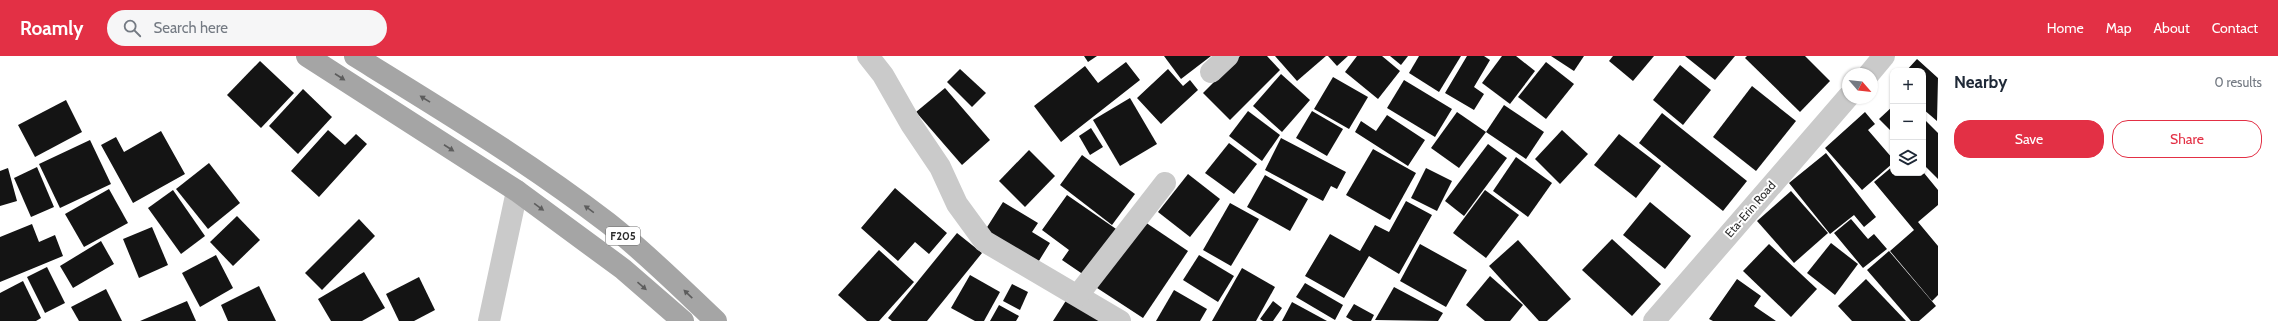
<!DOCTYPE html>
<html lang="en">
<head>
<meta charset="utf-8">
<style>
  :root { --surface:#fff; --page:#f6f6f7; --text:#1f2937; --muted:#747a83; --line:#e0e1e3; --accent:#e33045 }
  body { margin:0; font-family:Cabin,sans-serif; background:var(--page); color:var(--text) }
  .controls { position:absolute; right:12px; top:12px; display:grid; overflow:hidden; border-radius:8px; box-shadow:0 1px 3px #0004 }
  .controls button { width:36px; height:36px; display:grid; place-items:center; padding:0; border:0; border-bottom:1px solid var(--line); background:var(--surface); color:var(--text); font:20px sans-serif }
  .compass { position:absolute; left:1842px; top:12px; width:36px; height:36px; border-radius:50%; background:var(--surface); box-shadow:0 1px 3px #0004; rotate:118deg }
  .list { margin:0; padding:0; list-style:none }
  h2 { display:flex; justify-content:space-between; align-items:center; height:52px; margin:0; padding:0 16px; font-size:17px }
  h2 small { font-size:13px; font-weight:400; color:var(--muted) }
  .actions { display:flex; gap:8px; padding:12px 16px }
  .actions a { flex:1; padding:9px 0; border:1px solid var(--accent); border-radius:16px; text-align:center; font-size:14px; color:var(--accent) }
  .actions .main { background:var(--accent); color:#fff }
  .icon { flex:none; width:22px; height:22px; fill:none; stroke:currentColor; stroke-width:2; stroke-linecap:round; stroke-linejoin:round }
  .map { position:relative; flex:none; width:1938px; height:265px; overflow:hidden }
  header { display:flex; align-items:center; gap:24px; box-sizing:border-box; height:56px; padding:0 20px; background:var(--accent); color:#fff }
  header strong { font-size:19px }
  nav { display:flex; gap:22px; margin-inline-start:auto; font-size:14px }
  .search { width:280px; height:36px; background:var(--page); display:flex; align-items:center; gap:10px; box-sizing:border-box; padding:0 14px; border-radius:22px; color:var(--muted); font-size:15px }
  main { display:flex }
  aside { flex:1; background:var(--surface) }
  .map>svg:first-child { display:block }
</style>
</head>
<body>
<header>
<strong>Roamly</strong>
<div class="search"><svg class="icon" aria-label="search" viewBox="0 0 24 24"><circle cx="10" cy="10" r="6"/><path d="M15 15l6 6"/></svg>Search here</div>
<nav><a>Home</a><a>Map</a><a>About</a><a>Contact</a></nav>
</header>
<main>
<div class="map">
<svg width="1938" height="265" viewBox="0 0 1938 265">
  <rect width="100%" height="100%" fill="#fff"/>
  <g fill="#141414">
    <polygon points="1084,0 1097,0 1088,6"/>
    <polygon points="1164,0 1211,0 1181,23"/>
    <polygon points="1240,0 1267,0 1280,14 1230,64 1203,37"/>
    <polygon points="1275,0 1326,0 1297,25"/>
    <polygon points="1328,0 1348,0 1337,10"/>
    <polygon points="1357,0 1382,0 1400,15 1378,43 1345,16"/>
    <polygon points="1390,0 1408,0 1401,9"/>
    <polygon points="1419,0 1461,0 1439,36 1409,17"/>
    <polygon points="1467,0 1484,0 1490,4 1474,31 1484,38 1474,54 1445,37"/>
    <polygon points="1502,0 1516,0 1535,15 1510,48 1482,27"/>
    <polygon points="1551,0 1584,0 1574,15"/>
    <polygon points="1613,0 1654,0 1633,25 1609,5"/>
    <polygon points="1685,0 1735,0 1715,24"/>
    <polygon points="1747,0 1805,0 1830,25 1800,56 1745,2"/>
    <polygon points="1917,3 1938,22 1937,65 1923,53 1923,15 1906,15"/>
    <polygon points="260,5 294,37 261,72 227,39"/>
    <polygon points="1126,6 1140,24 1061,86 1034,50 1085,10 1098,27"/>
    <polygon points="1546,6 1574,28 1546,63 1518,41"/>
    <polygon points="1680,9 1711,34 1683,69 1653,44"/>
    <polygon points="960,13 986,37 972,51 947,26"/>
    <polygon points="1168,13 1183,30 1190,24 1198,34 1161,68 1137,42"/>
    <polygon points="1281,18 1310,44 1282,76 1253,50"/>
    <polygon points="1333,21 1368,41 1349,73 1314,53"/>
    <polygon points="1404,24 1452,53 1435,81 1387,52"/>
    <polygon points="1752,30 1796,65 1756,115 1713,81"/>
    <polygon points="945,32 990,84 962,109 916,56"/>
    <polygon points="303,33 332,61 298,98 269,70"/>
    <polygon points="1130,42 1157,88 1120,110 1093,64"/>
    <polygon points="66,44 82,76 35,101 18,69"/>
    <polygon points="1504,49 1544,76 1526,103 1486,76"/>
    <polygon points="1893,50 1893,77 1879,63"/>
    <polygon points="1248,55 1280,79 1262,105 1229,80"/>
    <polygon points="1312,55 1343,73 1327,100 1296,82"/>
    <polygon points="1457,56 1486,76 1459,112 1431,92"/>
    <polygon points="1865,56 1875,68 1868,74 1893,103 1893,107 1862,134 1825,92"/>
    <polygon points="1662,57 1747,125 1723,155 1639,87"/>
    <polygon points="1387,59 1425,84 1408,110 1355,76 1361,65 1376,75"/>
    <polygon points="1923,62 1938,77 1938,123 1923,108"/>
    <polygon points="1091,72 1103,91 1090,99 1079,80"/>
    <polygon points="328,74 345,89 356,78 367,88 319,141 291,115"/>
    <polygon points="1562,74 1588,98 1560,128 1535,103"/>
    <polygon points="161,75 185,118 133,147 101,89 116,81 124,96"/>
    <polygon points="1619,78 1661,110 1636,142 1594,109"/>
    <polygon points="1281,82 1346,116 1337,133 1331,130 1323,145 1265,114"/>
    <polygon points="90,84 111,128 60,152 39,108"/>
    <polygon points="1229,87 1257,108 1234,138 1205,117"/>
    <polygon points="1488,88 1507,102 1464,160 1445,145"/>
    <polygon points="1373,93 1416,117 1390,164 1346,139"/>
    <polygon points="1029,94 1055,120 1025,151 999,125"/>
    <polygon points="1826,97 1876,161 1864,171 1854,159 1830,178 1789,127"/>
    <polygon points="1082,99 1135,138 1112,169 1060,129"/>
    <polygon points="1516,101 1552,127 1528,161 1493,135"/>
    <polygon points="209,107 240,147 208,173 176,133"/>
    <polygon points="1893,110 1893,117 1924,117 1938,134 1938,149 1918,166 1938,190 1938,239 1932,245 1890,195 1914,174 1874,126"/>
    <polygon points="37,111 54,151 31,161 14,122"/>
    <polygon points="8,112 17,145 0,150 0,115"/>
    <polygon points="1426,112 1452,125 1437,155 1411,142"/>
    <polygon points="1188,118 1220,143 1190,181 1158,156"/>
    <polygon points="1265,119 1308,143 1290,175 1247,151"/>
    <polygon points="895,132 947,177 929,198 915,186 898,205 861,172"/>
    <polygon points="109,133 128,167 84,191 65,158"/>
    <polygon points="173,134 205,180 181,198 148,152"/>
    <polygon points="1485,134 1519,159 1486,202 1453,177"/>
    <polygon points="1791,135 1828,177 1794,207 1757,165"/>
    <polygon points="1067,139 1119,175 1087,221 1062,204 1069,194 1042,174"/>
    <polygon points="1406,145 1432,159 1399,218 1369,200 1344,242 1305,220 1330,178 1360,195 1375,169 1389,176"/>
    <polygon points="1003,146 1038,167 1032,176 1050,187 1037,208 984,176"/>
    <polygon points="1650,146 1691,180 1665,213 1623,179"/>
    <polygon points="1230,147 1259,163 1231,210 1203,194"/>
    <polygon points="237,160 260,184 233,210 210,186"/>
    <polygon points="1139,162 1188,195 1143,262 1094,230"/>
    <polygon points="359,163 375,180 322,234 305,217"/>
    <polygon points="1851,163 1868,183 1874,178 1887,193 1863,212 1834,177"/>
    <polygon points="32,168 39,186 55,179 63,200 0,226 0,181"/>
    <polygon points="152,171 168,209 139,222 123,183"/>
    <polygon points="957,177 982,197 927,265 892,265 888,262"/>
    <polygon points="1612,183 1661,228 1632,260 1582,214"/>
    <polygon points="1518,184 1571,243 1547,265 1539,265 1489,210"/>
    <polygon points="101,185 114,208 73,232 60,210"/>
    <polygon points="1831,187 1858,208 1835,239 1807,217"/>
    <polygon points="1420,188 1467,214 1446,251 1400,225"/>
    <polygon points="1769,188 1817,233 1791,261 1743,215"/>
    <polygon points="879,194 914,226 879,265 867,265 838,239"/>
    <polygon points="1889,195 1936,250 1919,265 1911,265 1867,214"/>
    <polygon points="216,199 233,232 200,251 182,217"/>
    <polygon points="1199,199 1234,220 1218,246 1183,224"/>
    <polygon points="47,211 65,247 45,257 27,221"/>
    <polygon points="1242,212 1275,231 1256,265 1212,265"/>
    <polygon points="364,216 385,252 362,265 331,265 318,243"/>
    <polygon points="970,219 1000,236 984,265 975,265 951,252"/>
    <polygon points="1490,220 1523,249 1510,265 1485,265 1466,249"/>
    <polygon points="419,221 435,254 414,265 399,265 386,238"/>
    <polygon points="1737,223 1761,240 1754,250 1776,265 1713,265 1709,263"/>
    <polygon points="1866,223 1906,265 1852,265 1838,250"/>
    <polygon points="23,225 41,262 36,265 0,265 0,237"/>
    <polygon points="1305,227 1343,249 1335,264 1296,241"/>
    <polygon points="1012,228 1028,236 1020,254 1003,245"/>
    <polygon points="259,230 276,265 228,265 221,249"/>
    <polygon points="1394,231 1443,257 1438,265 1375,264"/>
    <polygon points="106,233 122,265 79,265 71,251"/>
    <polygon points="1174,234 1207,253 1200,265 1156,265"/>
    <polygon points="1067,243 1103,265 1053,265"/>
    <polygon points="187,245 196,265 140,265"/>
    <polygon points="1273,245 1282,252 1273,265 1263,265 1260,263"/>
    <polygon points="1292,246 1327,265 1282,265"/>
    <polygon points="1354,248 1374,259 1371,265 1353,265 1346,261"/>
    <polygon points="999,249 1019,260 1016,265 990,265"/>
  </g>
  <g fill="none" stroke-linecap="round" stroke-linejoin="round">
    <g stroke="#cacaca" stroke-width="22">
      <polyline points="868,0 883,19 911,68 940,111 957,148 984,185 1120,265"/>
      <polyline points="1211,16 1228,0"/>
      <polyline points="1869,18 1884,0"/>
      <polyline points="1078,239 1165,127"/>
      <polyline points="489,265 517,135"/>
      <polyline points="1654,265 1848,41"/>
    </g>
    <g stroke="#a5a5a5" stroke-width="22">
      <polyline points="307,0 517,135 623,213 683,265"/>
      <path d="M355 0C441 53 527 105 608 167 646 197 681 232 716 265"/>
    </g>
  </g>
  <defs><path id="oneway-solid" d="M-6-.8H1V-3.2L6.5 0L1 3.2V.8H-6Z"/></defs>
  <g fill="#5d5d5d">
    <use href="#oneway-solid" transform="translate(340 21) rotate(33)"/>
    <use href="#oneway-solid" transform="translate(425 43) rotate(-148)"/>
    <use href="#oneway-solid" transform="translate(449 92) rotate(33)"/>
    <use href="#oneway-solid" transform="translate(539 151) rotate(36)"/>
    <use href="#oneway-solid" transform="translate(589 153) rotate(-144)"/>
    <use href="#oneway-solid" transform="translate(642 230) rotate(41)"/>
    <use href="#oneway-solid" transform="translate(688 238) rotate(-136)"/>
  </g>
  <g text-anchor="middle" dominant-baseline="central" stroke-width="4" stroke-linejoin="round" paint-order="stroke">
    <rect fill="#fff" stroke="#6c6c6c" stroke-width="1" x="606" y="171" width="34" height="18" rx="3"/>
    <g font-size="11" font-weight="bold" fill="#2d2d2d">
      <text x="623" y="180">F205</text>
    </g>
    <g font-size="12" fill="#2d2d2d" stroke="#fff">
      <text transform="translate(1750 153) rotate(-49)">Eta-Erin Road</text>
    </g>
  </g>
</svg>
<div class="controls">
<button>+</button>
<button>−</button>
<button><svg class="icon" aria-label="layers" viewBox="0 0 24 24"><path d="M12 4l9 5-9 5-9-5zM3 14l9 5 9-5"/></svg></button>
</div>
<svg class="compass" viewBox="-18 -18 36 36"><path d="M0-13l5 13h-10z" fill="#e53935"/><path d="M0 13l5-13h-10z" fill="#747a83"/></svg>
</div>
<aside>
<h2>Nearby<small>0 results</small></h2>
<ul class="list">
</ul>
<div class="actions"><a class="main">Save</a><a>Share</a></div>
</aside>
</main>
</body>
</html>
